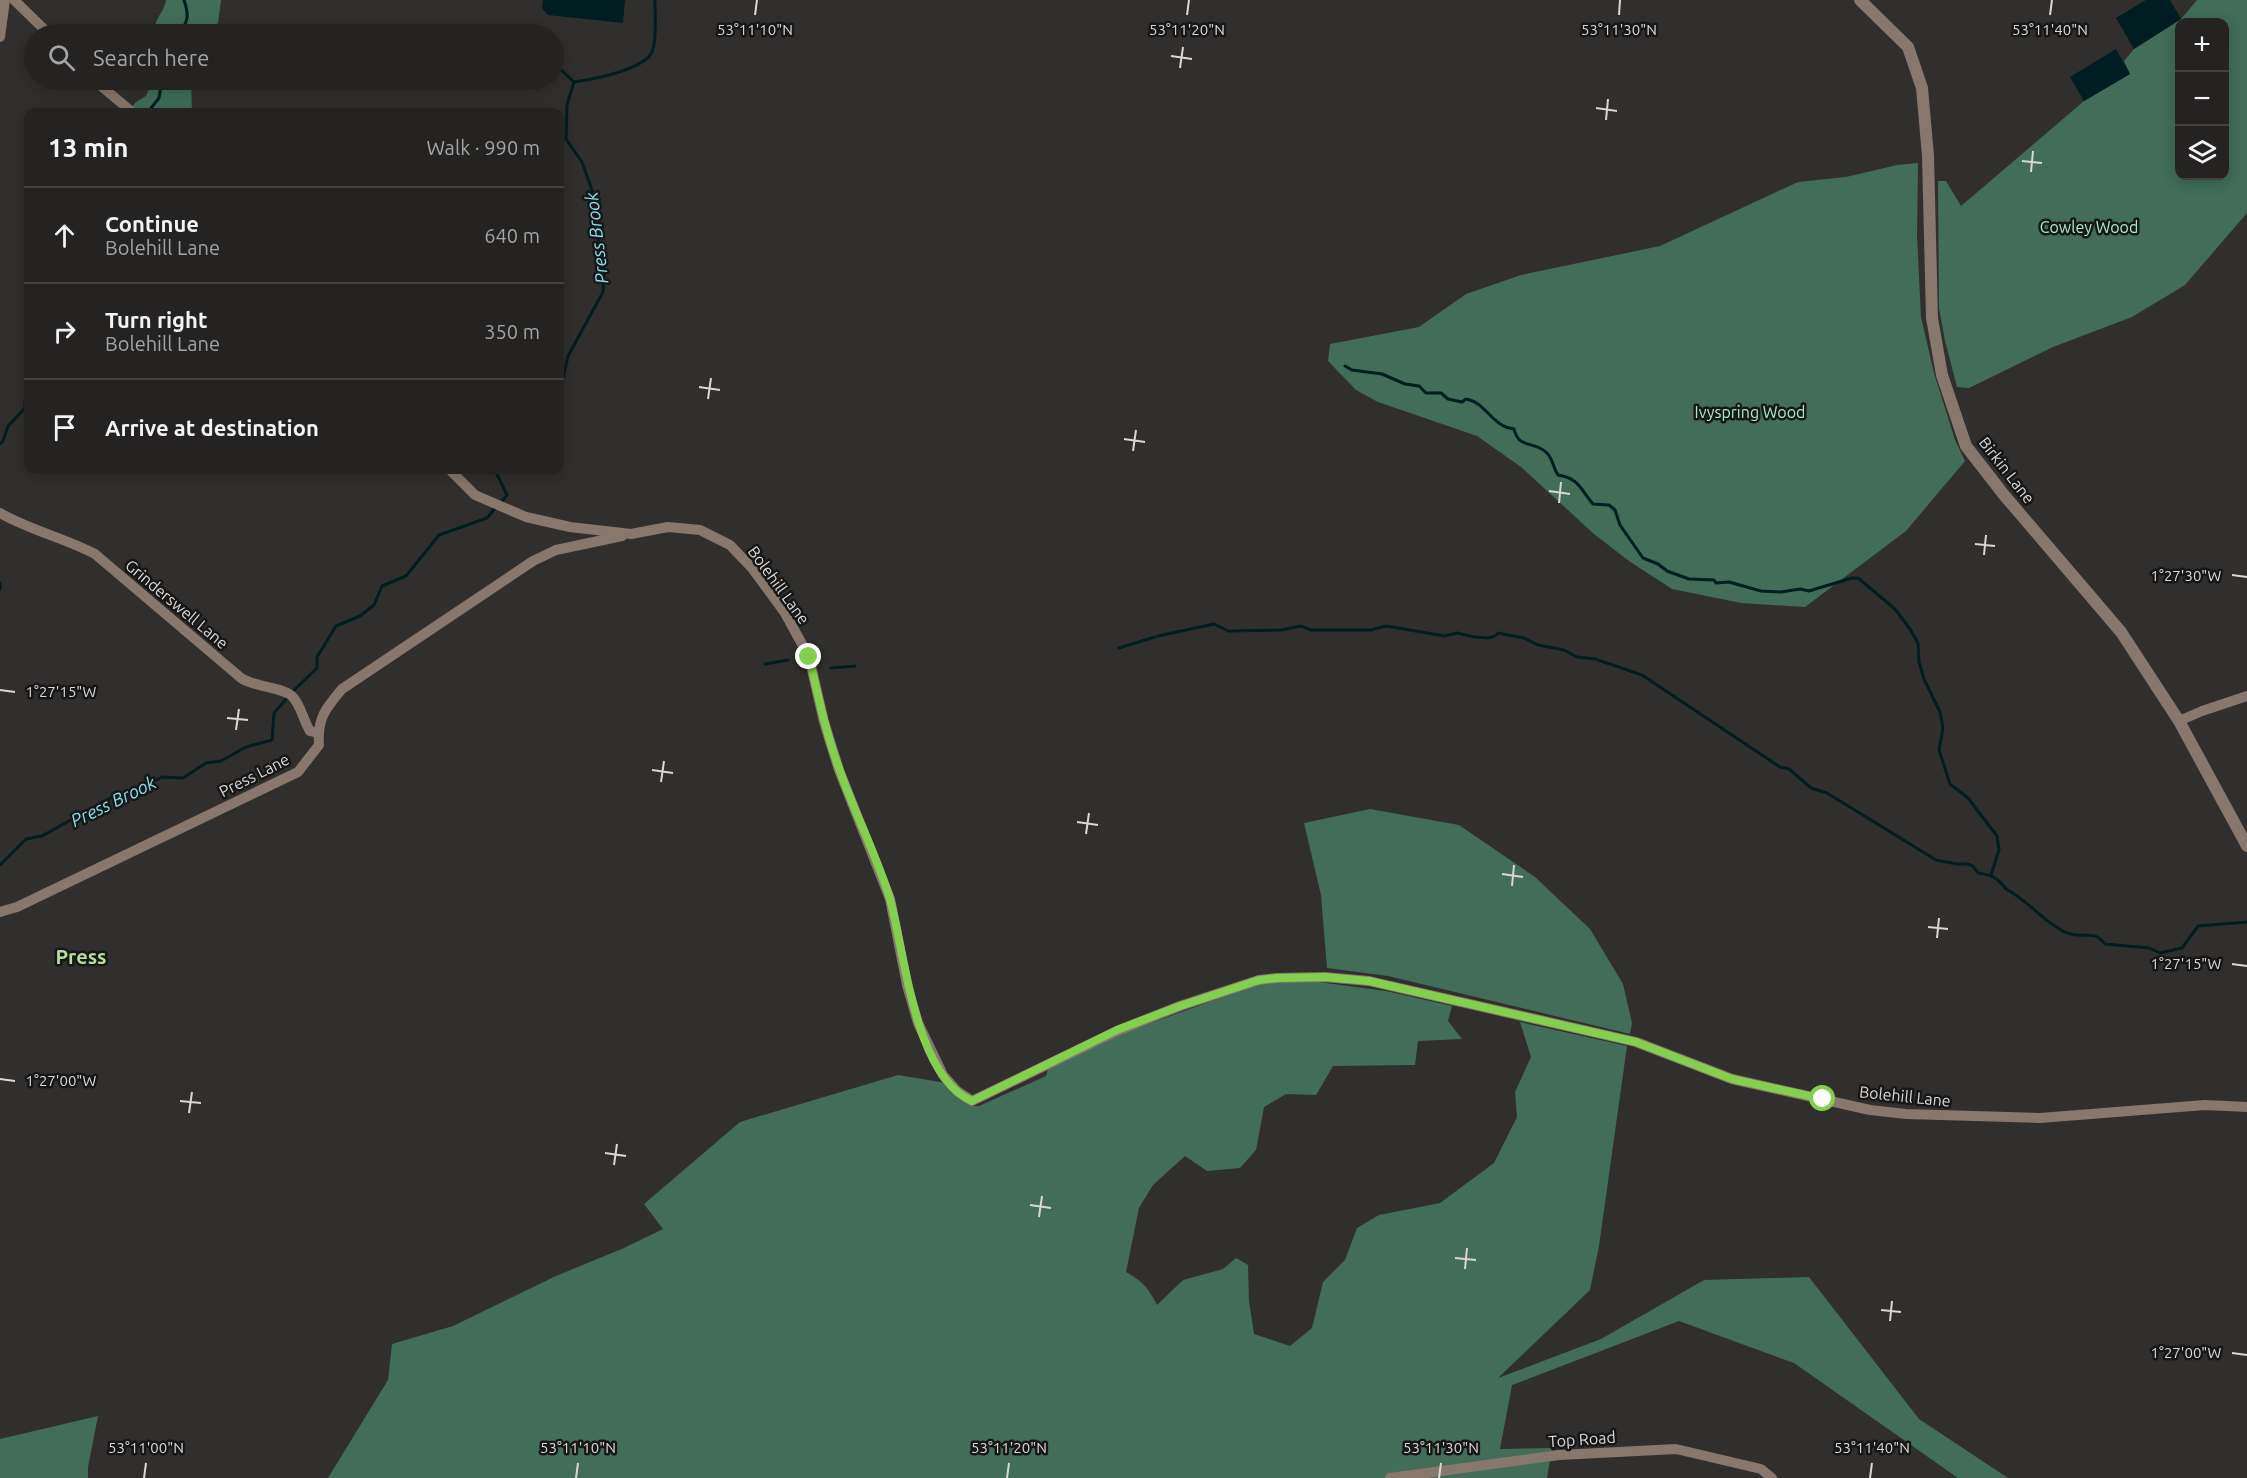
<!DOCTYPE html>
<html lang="en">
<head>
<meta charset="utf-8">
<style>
  :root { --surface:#252322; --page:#2d2b2a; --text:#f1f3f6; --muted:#a3a4a5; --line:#424040 }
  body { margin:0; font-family:Ubuntu,sans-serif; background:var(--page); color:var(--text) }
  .controls { position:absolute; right:18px; top:18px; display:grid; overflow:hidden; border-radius:12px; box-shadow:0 3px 15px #0003 }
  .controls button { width:54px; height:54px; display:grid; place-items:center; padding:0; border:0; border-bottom:2px solid var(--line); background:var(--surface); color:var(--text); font:30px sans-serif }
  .stop { position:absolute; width:18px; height:18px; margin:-14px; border:4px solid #83d04e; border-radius:50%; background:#fff }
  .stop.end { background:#83d04e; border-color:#fff; box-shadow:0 2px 6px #0008 }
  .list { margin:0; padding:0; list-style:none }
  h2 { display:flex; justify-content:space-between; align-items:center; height:78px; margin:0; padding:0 24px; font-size:26px }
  h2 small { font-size:20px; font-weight:400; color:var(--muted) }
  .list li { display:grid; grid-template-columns:39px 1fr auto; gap:18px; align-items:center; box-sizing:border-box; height:96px; padding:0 24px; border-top:2px solid var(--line) }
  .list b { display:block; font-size:22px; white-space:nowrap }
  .list p { margin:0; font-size:20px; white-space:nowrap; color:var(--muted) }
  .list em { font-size:20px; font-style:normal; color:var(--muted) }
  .icon { flex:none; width:33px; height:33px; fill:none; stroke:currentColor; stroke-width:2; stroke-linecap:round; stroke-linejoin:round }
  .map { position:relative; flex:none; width:2247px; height:1478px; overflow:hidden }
  .search { position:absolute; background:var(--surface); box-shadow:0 3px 15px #0003; left:24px; top:24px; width:540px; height:66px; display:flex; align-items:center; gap:15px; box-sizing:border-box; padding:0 21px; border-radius:33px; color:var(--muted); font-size:22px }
  .panel { position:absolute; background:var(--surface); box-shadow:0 3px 15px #0003; left:24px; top:108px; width:540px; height:366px; border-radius:12px }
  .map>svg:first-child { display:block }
</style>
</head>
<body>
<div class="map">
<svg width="2247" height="1478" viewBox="0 0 2247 1478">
  <rect width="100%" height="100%" fill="#312f2d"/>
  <g fill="#416d59" fill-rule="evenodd">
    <path d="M166 0H221L218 23 207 31V34H155C154 16 164 14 166 0Z"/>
    <path d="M2197 0H2247V213L2185 285 2132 317 2053 347 1969 388 1957 387 1945 341 1939 308 1938 181H1946L1961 206 2084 101 2130 74 2124 61 2134 49 2181 19ZM2180 22H2224V176H2180Z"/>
    <polygon points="153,80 191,80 192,112 128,112 136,102 146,96"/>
    <polygon points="1918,163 1917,235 1921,317 1934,373 1955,440 1965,461 1906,531 1805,607 1741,603 1672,589 1629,561 1594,534 1521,467 1477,436 1378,402 1356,390 1328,361 1330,344 1419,327 1466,294 1521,275 1660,246 1798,182 1846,177 1897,165"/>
    <polygon points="1370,809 1459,825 1535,877 1590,929 1623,984 1632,1023 1630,1034 1388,976 1327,968 1321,895 1304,823"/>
    <path d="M1311 981 1386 991 1452 1006 1448 1021 1462 1039 1418 1041 1415 1065 1333 1066 1316 1095 1286 1094 1264 1107 1256 1150 1240 1168 1207 1171 1185 1156 1153 1185 1139 1208 1126 1272C1143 1282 1148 1287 1157 1305L1183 1280 1223 1269 1236 1258 1248 1265 1249 1301 1254 1334 1290 1346 1312 1328 1323 1282 1345 1260 1357 1228 1379 1215 1440 1203 1494 1163 1517 1117 1515 1092 1531 1057 1520 1022 1627 1046 1599 1246 1590 1290 1498 1378 1601 1339 1704 1280 1809 1277 1919 1419 2008 1478H1958L1794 1363 1679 1321 1512 1385 1500 1449 1552 1448 1547 1478H328L388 1380 392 1344 453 1326 556 1276 624 1248 663 1229 644 1204 740 1122 898 1075 946 1083 958 1097 973 1106H979L1046 1076 1048 1069 1118 1035 1261 983Z"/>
    <polygon points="98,1416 88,1467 88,1478 0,1478 0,1439"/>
  </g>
  <g fill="#001d21">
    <polygon points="543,0 625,0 623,23 548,15 542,8"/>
    <polygon points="2146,0 2170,0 2181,19 2134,49 2116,18"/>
    <polygon points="2116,49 2130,74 2084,101 2070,77"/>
  </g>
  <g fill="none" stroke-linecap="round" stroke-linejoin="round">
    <g stroke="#001d21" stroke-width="3">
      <path d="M178 34C189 22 189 15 184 0"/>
      <polyline points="554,63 574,82"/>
      <path d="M574 82C593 79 643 70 652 52 657 42 655 13 655 0"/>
      <polyline points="148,112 159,98 162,80"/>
      <path d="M1345 366 1352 370 1382 374 1405 384 1419 386 1426 393H1441L1448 399 1462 402 1466 399C1486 402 1492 427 1514 429 1519 450 1534 440 1547 453 1553 459 1553 468 1558 475 1579 478 1581 490 1593 504L1609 505 1615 510 1620 525 1643 558 1658 564 1667 571 1689 579 1714 580 1716 583 1729 582 1761 591 1781 592 1800 589 1809 591 1852 578H1858L1895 609 1910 629 1918 643 1919 662 1924 679 1940 712 1943 728 1939 750 1950 784 1968 798 1997 836 1999 850 1991 875"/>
      <polyline points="560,418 562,406 562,383 568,356 603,292 604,274 592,205 593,193 582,162 566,139 567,105 574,82"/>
      <polyline points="0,444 3,441 8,426 25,408 25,401 28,396"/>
      <polyline points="495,470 507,495 501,502"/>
      <polyline points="0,583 0,589"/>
      <path d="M1158 636 1214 624 1228 631 1282 630 1301 626 1311 630H1371L1386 626 1445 636 1457 633 1474 637 1488 638 1495 636 1498 633 1524 638 1538 645 1564 650 1577 657 1595 659 1642 675 1780 767 1789 769 1811 788 1827 793 1936 860 1957 864H1967L1973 866 1978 873C1992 875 1998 878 2006 889 2028 900 2044 923 2067 933 2085 940 2092 928 2105 944L2149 948 2160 953 2182 948 2198 926 2247 922"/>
      <polyline points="1119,648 1155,637"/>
      <polyline points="765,664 788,660"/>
      <polyline points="831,668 855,666"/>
      <polyline points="292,692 317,668 317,657 336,626 360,616 374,605 382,586 406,576 439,535 487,518 496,507"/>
      <polyline points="0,865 26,839 42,836 110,798 134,792 162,777 183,778 206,763 221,761 246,747 272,740 274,713 288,697"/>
    </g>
    <g stroke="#87776c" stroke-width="10">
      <polyline points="14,0 49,34"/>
      <polyline points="0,37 5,0"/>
      <polyline points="94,80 132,112"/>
      <polyline points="450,470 475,495 526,517 570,527 631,534 668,527 700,530 730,545 752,568 785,613 809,657 824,722 839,770 890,899 907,985 918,1023 943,1075 957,1091 972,1101 1117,1031 1180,1006 1259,980 1277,978 1325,977 1369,981 1636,1042 1732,1079 1870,1110 1906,1114 2040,1118 2205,1105 2247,1107"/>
      <path d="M0 513C30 530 64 538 95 554L241 678C256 688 280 686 292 696 301 705 303 720 310 731L318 733"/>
      <polyline points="2179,721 2202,711 2247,696"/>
      <path d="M0 912 17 907 298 772 319 745C317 718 326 708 342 689L533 561 556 550 622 536"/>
      <polyline points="1390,1478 1559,1455 1676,1449 1761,1469 1772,1478"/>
    </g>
    <polyline stroke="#87776c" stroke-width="12" points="1860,0 1908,47 1922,88 1928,156 1932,318 1942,375 1966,446 2004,495 2121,632 2179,721 2247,846"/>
  </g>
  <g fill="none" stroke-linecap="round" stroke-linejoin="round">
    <path stroke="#83d04e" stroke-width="8" d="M809 657C818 695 826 734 840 771 855 814 877 856 890 899 905 952 914 1076 972 1101L1117 1030 1180 1006 1259 980 1277 978 1325 977 1369 981 1636 1042 1732 1079 1823 1099"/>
  </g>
  <path fill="none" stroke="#d9d8d7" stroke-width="2" d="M755 15 757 0M1187 15 1189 0M1619 15 1620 0M2050 15 2052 0M1171 56 1192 59M1180 68 1183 47M1596 108 1617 111M1606 120 1608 99M2022 161 2042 163M2031 172 2033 151M699 387 720 390M708 399 711 378M1124 439 1145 442M1133 451 1136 430M1549 491 1570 494M1559 503 1561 482M1975 544 1995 546M1984 555 1986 535M2232 575 2247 577M0 690 15 692M227 718 248 720M236 730 239 709M652 770 673 773M661 782 664 761M1077 822 1098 825M1086 834 1089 813M1502 874 1523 877M1512 886 1514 865M1928 927 1948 929M1937 938 1939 918M2232 964 2247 966M0 1079 15 1081M180 1101 201 1103M189 1113 192 1092M605 1153 626 1156M614 1165 617 1144M1030 1205 1051 1208M1039 1217 1042 1196M1455 1258 1476 1260M1465 1269 1467 1248M1881 1310 1901 1312M1890 1321 1892 1301M2232 1353 2247 1355M144 1478 146 1463M576 1478 578 1463M1007 1478 1009 1463M1439 1478 1441 1463M1870 1478 1872 1463"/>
  <g text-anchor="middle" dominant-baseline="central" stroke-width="5" stroke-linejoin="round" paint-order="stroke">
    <g font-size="16" fill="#a2edc9" stroke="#181717">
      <text x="2089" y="227">Cowley Wood</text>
      <text x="1750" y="412">Ivyspring Wood</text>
    </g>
    <g font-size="16" fill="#d9d8d7" stroke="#181717">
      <text transform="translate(2007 470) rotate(52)">Birkin Lane</text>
      <text transform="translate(779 585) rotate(54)">Bolehill Lane</text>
      <text transform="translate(177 604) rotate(40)">Grinderswell Lane</text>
      <text transform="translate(254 775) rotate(-27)">Press Lane</text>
      <text transform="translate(1905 1096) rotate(6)">Bolehill Lane</text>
      <text transform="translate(1582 1439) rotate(-4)">Top Road</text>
    </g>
    <g font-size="18" font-style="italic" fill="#85e1ec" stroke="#181717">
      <text transform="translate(596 238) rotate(-97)">Press Brook</text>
      <text transform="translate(113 801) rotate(-26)">Press Brook</text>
    </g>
    <g font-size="20" font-weight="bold" fill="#b4df9c" stroke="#181717">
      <text x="81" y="956">Press</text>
    </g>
  </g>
  <g font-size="15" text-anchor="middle" fill="#d9d8d7" stroke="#181717" stroke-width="5" stroke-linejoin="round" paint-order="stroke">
    <text x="755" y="35">53°11'10"N</text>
    <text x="1187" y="35">53°11'20"N</text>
    <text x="1619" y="35">53°11'30"N</text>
    <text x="2050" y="35">53°11'40"N</text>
    <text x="2186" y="581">1°27'30"W</text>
    <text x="61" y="697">1°27'15"W</text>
    <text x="2186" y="969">1°27'15"W</text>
    <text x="61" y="1086">1°27'00"W</text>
    <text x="2186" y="1358">1°27'00"W</text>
    <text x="146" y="1453">53°11'00"N</text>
    <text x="578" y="1453">53°11'10"N</text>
    <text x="1009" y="1453">53°11'20"N</text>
    <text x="1441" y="1453">53°11'30"N</text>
    <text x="1872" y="1453">53°11'40"N</text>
  </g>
</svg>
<div class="controls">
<button>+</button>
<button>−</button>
<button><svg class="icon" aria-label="layers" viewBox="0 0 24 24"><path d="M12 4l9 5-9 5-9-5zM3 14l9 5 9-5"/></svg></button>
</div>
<div class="stop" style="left:1823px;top:1099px"></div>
<div class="stop end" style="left:809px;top:657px"></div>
<div class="search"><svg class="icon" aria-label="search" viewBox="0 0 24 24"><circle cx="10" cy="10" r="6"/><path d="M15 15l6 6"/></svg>Search here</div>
<section class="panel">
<h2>13 min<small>Walk · 990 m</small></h2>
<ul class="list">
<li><svg class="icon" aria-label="ahead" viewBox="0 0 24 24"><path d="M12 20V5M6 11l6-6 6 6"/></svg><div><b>Continue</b><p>Bolehill Lane</p></div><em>640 m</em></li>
<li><svg class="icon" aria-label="right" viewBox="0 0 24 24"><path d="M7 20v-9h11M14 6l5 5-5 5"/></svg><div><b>Turn right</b><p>Bolehill Lane</p></div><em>350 m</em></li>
<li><svg class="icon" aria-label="arrive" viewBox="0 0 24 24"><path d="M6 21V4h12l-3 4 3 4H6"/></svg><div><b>Arrive at destination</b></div></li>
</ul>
</section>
</div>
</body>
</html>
